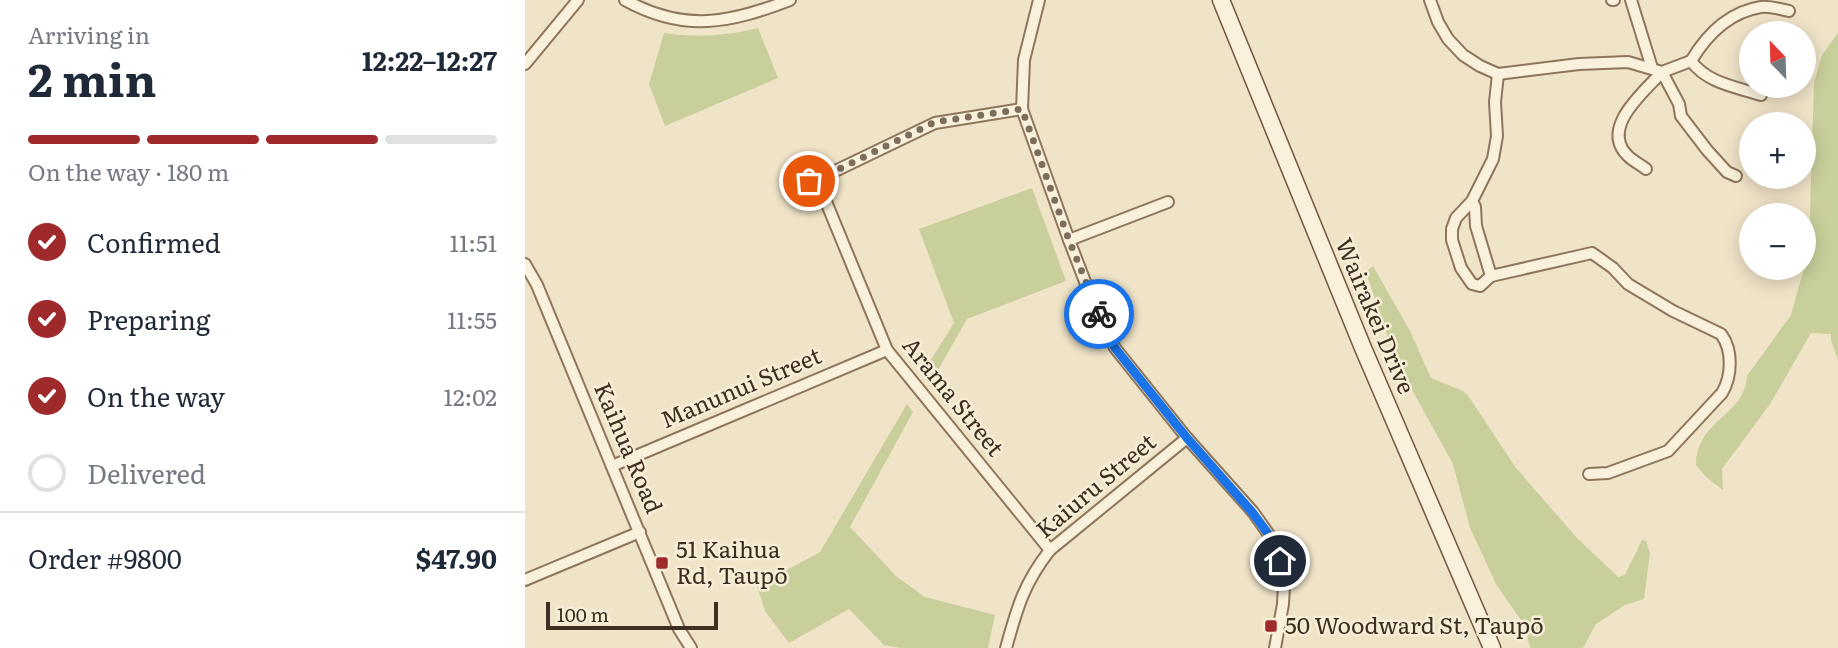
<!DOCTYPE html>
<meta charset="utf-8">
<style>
body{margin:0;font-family:Literata,serif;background:#f2f2f3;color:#1f2937;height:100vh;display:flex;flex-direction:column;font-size:26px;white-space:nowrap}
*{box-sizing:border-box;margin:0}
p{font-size:23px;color:#747a83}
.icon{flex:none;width:38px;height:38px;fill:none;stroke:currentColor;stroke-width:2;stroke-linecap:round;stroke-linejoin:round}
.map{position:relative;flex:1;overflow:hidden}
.drawer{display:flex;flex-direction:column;background:#fff;width:525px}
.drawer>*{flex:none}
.needle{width:46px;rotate:337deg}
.buttons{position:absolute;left:1214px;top:21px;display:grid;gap:14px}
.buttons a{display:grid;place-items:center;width:77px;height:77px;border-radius:50%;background:#fff;box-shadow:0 4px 18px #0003;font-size:35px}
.scale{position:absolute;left:21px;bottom:18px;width:172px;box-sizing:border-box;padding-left:7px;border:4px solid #3d2e20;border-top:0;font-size:19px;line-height:24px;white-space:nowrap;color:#3d2e20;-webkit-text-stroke:5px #f7eed8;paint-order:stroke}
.pin{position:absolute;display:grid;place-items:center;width:60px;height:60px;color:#fff;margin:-30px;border:4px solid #fff;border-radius:50%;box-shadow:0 2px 7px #0007}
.courier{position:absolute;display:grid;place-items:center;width:70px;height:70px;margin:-35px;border:5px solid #1a73e8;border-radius:50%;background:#fff;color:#222;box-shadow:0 2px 9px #0007}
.overview em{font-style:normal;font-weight:700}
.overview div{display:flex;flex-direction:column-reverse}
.overview{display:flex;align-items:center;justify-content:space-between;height:119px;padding:0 28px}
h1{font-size:46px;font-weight:700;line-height:52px}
.bar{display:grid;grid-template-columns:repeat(4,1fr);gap:10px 7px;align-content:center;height:84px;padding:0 28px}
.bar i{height:9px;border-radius:5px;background:#e0e1e3}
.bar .current{background:#9e2a2b}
.bar p{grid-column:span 4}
.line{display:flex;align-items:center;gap:18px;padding:0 28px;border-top:2px solid #e0e1e3}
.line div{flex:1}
ol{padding:0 28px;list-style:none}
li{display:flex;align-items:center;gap:21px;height:77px}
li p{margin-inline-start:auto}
li .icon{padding:7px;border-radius:50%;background:#9e2a2b;color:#fff;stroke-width:4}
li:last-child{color:#747a83}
li i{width:38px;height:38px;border:4px solid #e0e1e3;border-radius:50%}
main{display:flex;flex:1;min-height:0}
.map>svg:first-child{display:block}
.green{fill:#c9cf9b}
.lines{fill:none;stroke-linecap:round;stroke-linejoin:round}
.minor-casing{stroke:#8d765c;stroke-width:14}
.secondary-casing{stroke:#6f573f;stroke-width:19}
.minor{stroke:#faf1dc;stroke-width:10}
.secondary{stroke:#faf1dc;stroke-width:16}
.done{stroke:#7c6e5b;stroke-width:7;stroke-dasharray:0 12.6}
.route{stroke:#1a73e8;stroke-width:9}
.poi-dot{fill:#9e2a2b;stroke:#f7eed8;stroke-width:2.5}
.labels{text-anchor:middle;stroke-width:5;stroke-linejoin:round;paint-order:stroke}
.street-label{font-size:23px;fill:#3d2e20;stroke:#f7eed8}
.poi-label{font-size:23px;fill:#3d2e20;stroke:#f7eed8;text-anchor:start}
</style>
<main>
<section class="drawer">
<div class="overview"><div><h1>2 min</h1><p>Arriving in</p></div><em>12:22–12:27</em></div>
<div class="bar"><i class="current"></i><i class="current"></i><i class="current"></i><i></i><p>On the way · 180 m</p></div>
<ol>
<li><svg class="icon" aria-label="check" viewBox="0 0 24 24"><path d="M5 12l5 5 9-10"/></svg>Confirmed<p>11:51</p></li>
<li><svg class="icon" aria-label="check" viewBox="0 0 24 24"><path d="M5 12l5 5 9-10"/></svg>Preparing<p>11:55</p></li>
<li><svg class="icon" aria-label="check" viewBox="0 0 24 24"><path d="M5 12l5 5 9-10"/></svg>On the way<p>12:02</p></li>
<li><i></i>Delivered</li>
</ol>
<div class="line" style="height:91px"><div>Order #9800</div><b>$47.90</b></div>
</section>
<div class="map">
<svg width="1313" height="648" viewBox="0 0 1313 648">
<rect width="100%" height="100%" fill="#f0e4c8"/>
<g class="green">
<path d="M 233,28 L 253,78 L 140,126 L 124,84 L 139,33 C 172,38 201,36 233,28 Z"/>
<path d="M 1313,33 L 1313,360 L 1306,341 L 1306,334 L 1286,333 L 1245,404 L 1197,469 L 1198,490 L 1181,477 L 1171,465 C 1172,419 1220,416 1222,376 L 1266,315 L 1279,268 L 1284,244 L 1289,83 L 1297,55 Z"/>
<path d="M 507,188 L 541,281 L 442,319 L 408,379 L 400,369 L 429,323 L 394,229 Z"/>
<path d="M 848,266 L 885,331 L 906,378 L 938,391 L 944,397 L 991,468 L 1052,538 L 1093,577 L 1100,575 L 1117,540 L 1121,541 L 1125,553 L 1119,599 L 1100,605 L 1071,624 L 1058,648 L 1005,648 L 1000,626 L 971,584 L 945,528 L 928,464 L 886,388 L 865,343 L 841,272 Z"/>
<path d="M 382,404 L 388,412 L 325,527 L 372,577 L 400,597 L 470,615 L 463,648 L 375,648 L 359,645 L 324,609 L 264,643 L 240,611 L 232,586 L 295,552 Z"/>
</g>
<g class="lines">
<g class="minor-casing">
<g id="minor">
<path d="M 100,0 C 160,33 205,23 265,0"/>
<path d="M 514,0 L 499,60 L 497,109 L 544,240 L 569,305 L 590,348 L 662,438 L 728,512 L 747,539 L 755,561 L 759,585 L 758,604 L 750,648"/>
<path d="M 905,0 L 913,22 L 923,39 L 938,55 L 955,66 L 973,74 L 1054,64 L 1103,62 L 1137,72 L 1166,61"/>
<path d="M 1087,0 L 1089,0"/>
<path d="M 1106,0 L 1127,68"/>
<path d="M 1166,61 C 1181,36 1204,12 1236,7 C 1244,6 1255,9 1264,11"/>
<path d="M 1166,61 C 1182,83 1211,87 1236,95"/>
<path d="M 0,64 L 53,0"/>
<path d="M 1137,72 L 1154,104 L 1156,116 L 1182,150 L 1202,172 L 1211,176"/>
<path d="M 497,109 L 410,123 L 306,173 L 298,183 L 297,192 L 362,350 L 525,550"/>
<path d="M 1121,169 C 1116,165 1108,161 1103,156 C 1074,128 1119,92 1137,72"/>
<path d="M 266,186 L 283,181 L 298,183"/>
<path d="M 947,201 L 950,207 L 951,226 L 966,276 L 955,286 L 947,284 L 936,268 L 927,240 L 927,229 L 931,218 L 947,201 L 968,159 L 972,136 L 970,102 L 973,74"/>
<path d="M 544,240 L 643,202"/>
<path d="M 0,264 L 12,285 L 154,629 L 166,648"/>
<path d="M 966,276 L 1067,253 L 1088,268 L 1103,284 L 1148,311 L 1196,334 C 1208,350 1207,376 1197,393 L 1143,451 L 1083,473 L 1064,474"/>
<path d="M 87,466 L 362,350"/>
<path d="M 0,580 L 115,532"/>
<path d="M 481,648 C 492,608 499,583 525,550 L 662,438"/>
</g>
</g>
<g class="secondary-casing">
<path id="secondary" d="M 696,0 L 838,348 L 967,648"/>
</g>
<use href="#minor" class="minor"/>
<use href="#secondary" class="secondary"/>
</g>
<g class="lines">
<path class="done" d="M 284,181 L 298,183 L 306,173 L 410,122 L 497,109 L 544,240 L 574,314"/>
<path class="route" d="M 574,314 L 590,348 L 662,438 L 727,512 L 747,539 L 755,561"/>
</g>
<g class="poi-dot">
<rect x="130" y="556" width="14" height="14" rx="3.5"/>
<rect x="739" y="619" width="14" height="14" rx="3.5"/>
</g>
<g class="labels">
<g class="street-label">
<text transform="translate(850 316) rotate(67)" y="8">Wairakei Drive</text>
<text transform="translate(216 388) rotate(-23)" y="8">Manunui Street</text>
<text transform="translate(428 397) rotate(51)" y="8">Arama Street</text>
<text transform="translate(103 448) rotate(67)" y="8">Kaihua Road</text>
<text transform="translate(571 486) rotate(-40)" y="8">Kaiuru Street</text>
</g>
<g class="poi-label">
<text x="151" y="558">51 Kaihua<tspan x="151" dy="26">Rd, Taupō</tspan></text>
<text x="760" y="634">50 Woodward St, Taupō</text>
</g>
</g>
</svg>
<div class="buttons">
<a><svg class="needle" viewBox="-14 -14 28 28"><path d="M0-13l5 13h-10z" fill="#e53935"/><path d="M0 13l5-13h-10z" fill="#747a83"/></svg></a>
<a>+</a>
<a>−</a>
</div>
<div class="scale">100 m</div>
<div class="pin" style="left:284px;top:181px;background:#ea580c"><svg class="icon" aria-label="bag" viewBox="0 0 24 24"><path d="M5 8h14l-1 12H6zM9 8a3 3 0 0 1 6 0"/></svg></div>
<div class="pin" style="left:755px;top:561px;background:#1f2937"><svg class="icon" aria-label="home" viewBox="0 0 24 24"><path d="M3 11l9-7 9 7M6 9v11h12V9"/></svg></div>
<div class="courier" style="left:574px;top:314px"><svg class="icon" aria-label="bike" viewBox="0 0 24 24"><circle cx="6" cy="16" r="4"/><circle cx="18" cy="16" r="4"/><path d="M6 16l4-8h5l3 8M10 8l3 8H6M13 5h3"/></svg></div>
</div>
</main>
